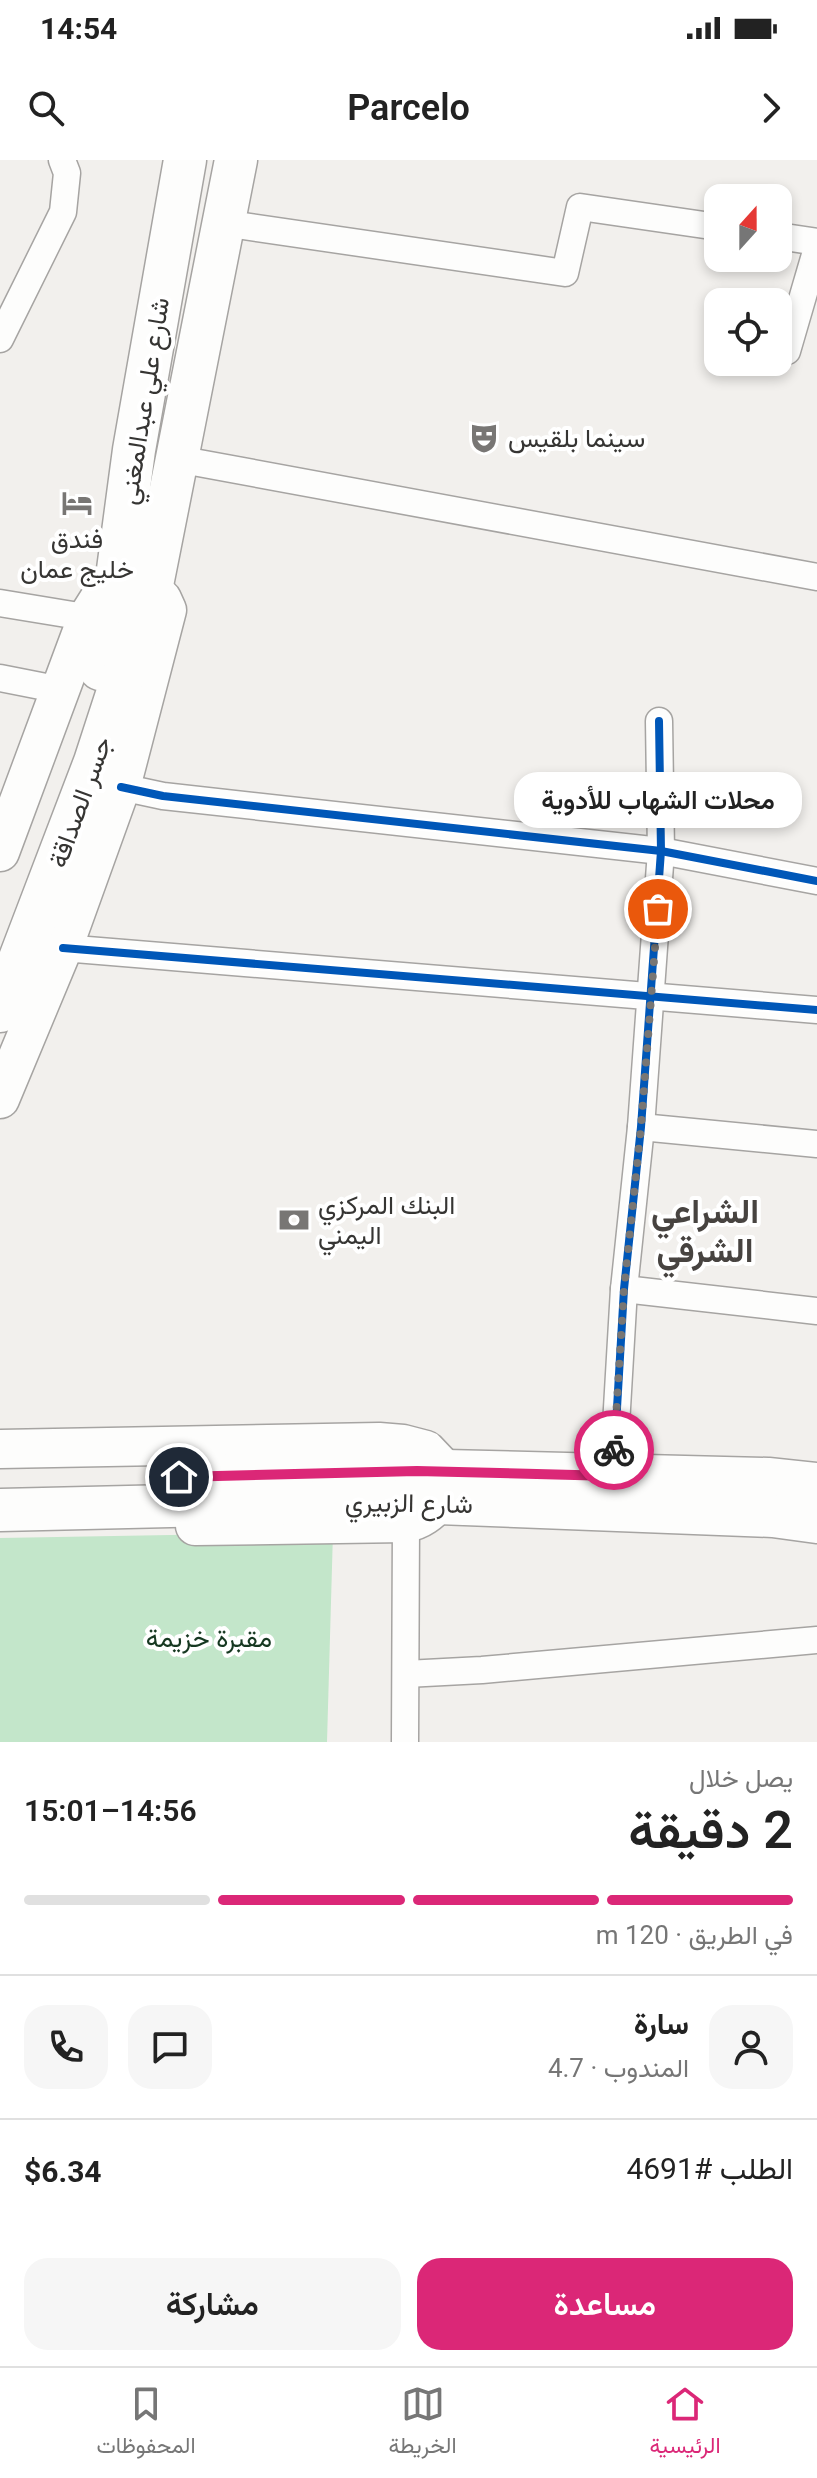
<!DOCTYPE html>
<html lang="ar">
<meta charset="utf-8">
<style>
body{margin:0;font-family:Roboto,Vazirmatn,sans-serif;background:#f6f6f6;color:#222;direction:rtl;height:100vh;display:flex;flex-direction:column;font-size:30px;white-space:nowrap}
*{box-sizing:border-box;margin:0}
p{font-size:26px;color:#767676}
.icon{flex:none;width:44px;height:44px;fill:none;stroke:currentColor;stroke-width:2;stroke-linecap:round;stroke-linejoin:round}
.map{position:relative;height:1582px;overflow:hidden;direction:ltr}
.details{display:flex;flex-direction:column;background:#fff;flex:1}
.details>*{flex:none}
.needle{width:52px;rotate:21deg}
.controls{position:absolute;left:704px;top:24px;display:grid;gap:16px}
.controls a{display:grid;place-items:center;width:88px;height:88px;border-radius:16px;background:#fff;box-shadow:0 4px 12px #0003;font-size:40px}
.pin{position:absolute;display:grid;place-items:center;width:68px;height:68px;color:#fff;margin:-34px;border:4px solid #fff;border-radius:50%;box-shadow:0 2px 8px #0007}
.courier{position:absolute;display:grid;place-items:center;width:80px;height:80px;margin:-40px;border:6px solid #db2777;border-radius:50%;background:#fff;color:#222;box-shadow:0 2px 10px #0007}
.bubble{position:absolute;height:56px;border-radius:24px;background:#fff;box-shadow:0 4px 12px #0003;font-size:26px;font-weight:600;line-height:56px;text-align:center;direction:rtl}
.headline em{font-style:normal;font-weight:600}
.headline div{display:flex;flex-direction:column-reverse}
.headline{display:flex;align-items:center;justify-content:space-between;height:136px;padding:0 24px}
h1{font-size:52px;font-weight:600;line-height:60px}
.bar{display:grid;grid-template-columns:repeat(4,1fr);gap:12px 8px;align-content:center;height:96px;padding:0 24px}
.bar i{height:10px;border-radius:6px;background:#e0e0e0}
.bar .active{background:#db2777}
.bar p{grid-column:span 4}
.line{display:flex;align-items:center;gap:20px;padding:0 24px;border-top:2px solid #e0e0e0}
.line div{flex:1}
.round{display:grid;place-items:center;flex:none;width:84px;height:84px;border-radius:24px;background:#f6f6f6}
.primary-button{display:flex;gap:16px;margin-top:auto;padding:16px 24px}
.primary-button a{flex:1;height:92px;border-radius:24px;background:#db2777;color:#fff;font-size:32px;font-weight:600;line-height:92px;text-align:center}
.primary-button a+a{background:#f6f6f6;color:#222}
.status{display:flex;justify-content:space-between;align-items:center;height:56px;padding:0 40px;background:#fff;direction:ltr}
.status svg{height:22px;fill:currentColor}
header{display:flex;justify-content:space-between;align-items:center;height:104px;padding:0 24px;background:#fff;font-size:36px;font-weight:600}
.tab-bar{display:flex;justify-content:space-around;align-items:center;height:112px;border-top:2px solid #e0e0e0;background:#fff;font-size:22px;color:#767676}
.tab-bar a{display:grid;justify-items:center;gap:4px}
.tab-bar .active{color:#db2777}
.map>svg:first-child{display:block}
.green{fill:#c3e6ca}
.lines{fill:none;stroke-linecap:round;stroke-linejoin:round}
.street-casing{stroke:#a6a4a2;stroke-width:29}
.secondary-casing{stroke:#a6a4a2;stroke-width:41}
.primary-casing{stroke:#a6a4a2;stroke-width:45}
.street{stroke:#fdfdfc;stroke-width:26}
.secondary{stroke:#fdfdfc;stroke-width:38}
.primary{stroke:#fdfdfc;stroke-width:42}
.cycleway-casing{stroke:#fff;stroke-width:13}
.cycleway{stroke:#0057b8;stroke-width:8}
.done{stroke:#787674;stroke-width:8;stroke-dasharray:0 14.4}
.route{stroke:#db2777;stroke-width:10}
.labels{text-anchor:middle;stroke-width:8;stroke-linejoin:round;paint-order:stroke}
.street-label{font-size:26px;fill:#363533;stroke:#fff}
.poi-label{font-size:26px;fill:#363533;stroke:#fff;text-anchor:start}
.park-label{font-size:26px;fill:#163821;stroke:#fff}
.district-label{font-size:34px;font-weight:bold;fill:#474340;stroke:#fff}
</style>
<div class="status"><b>14:54</b><svg viewBox="0 0 49 12"><path d="M0 12V9h3v3zM5 12V6h3v6zM10 12V3h3v9zM15 12V0h3v12zM26 1h20v11H26zM47 4h2v5h-2z"/></svg></div>
<header><svg class="icon" aria-label="forward" viewBox="0 0 24 24"><path d="M9 5l7 7-7 7"/></svg>Parcelo<svg class="icon" aria-label="search" viewBox="0 0 24 24"><circle cx="10" cy="10" r="6"/><path d="M15 15l6 6"/></svg></header>
<div class="map">
<svg width="817" height="1582" viewBox="0 0 817 1582">
<rect width="100%" height="100%" fill="#f2f0ed"/>
<path class="green" d="M 333,1372 L 327,1582 L 0,1582 L 0,1378 Z"/>
<g class="lines">
<g class="street-casing">
<g id="street">
<path d="M 223,63 L 565,113 L 580,47 L 718,67"/>
<path d="M 778,76 L 817,82"/>
<path d="M 0,179 L 63,52 L 67,13 L 62,0"/>
<path d="M 787,191 L 817,88"/>
<path d="M 177,299 L 817,417"/>
<path d="M 0,443 L 103,460"/>
<path d="M 0,518 L 61,530"/>
<path d="M 121,627 L 163,636 L 661,691 L 817,721"/>
<path d="M 63,788 L 817,850"/>
<path d="M 641,967 L 817,984"/>
<path d="M 624,1129 L 817,1151"/>
<path d="M 613,1316 L 624,1129 L 641,967 L 661,691 L 659,561"/>
<path d="M 406,1514 L 482,1510 L 817,1480"/>
<path d="M 405,1582 L 406,1363"/>
</g>
</g>
<g class="secondary-casing">
<g id="secondary">
<path d="M 0,692 L 87,458 L 104,431 L 117,421"/>
<path d="M 0,939 L 63,788 L 121,627 L 167,450 L 162,439 L 151,430"/>
<path d="M 0,1289 L 379,1282 L 403,1284 L 426,1290 L 446,1311"/>
<path d="M 195,1366 L 406,1363 C 421,1360 429,1353 440,1342"/>
</g>
</g>
<g class="primary-casing">
<g id="primary">
<path d="M 100,509 L 111,462 L 134,290 L 185,0"/>
<path d="M 0,851 L 95,602 L 151,430 L 236,0"/>
<path d="M 191,1316 L 446,1311 L 768,1319 L 817,1324"/>
<path d="M 0,1350 L 386,1341 L 773,1356 L 817,1362"/>
</g>
</g>
<use href="#street" class="street"/>
<use href="#secondary" class="secondary"/>
<use href="#primary" class="primary"/>
<g class="cycleway-casing">
<g id="cycleway">
<path d="M 121,627 L 163,636 L 661,691 L 817,721"/>
<path d="M 63,788 L 817,850"/>
<path d="M 613,1316 L 624,1129 L 641,967 L 661,691 L 659,561"/>
</g>
</g>
<use href="#cycleway" class="cycleway"/>
</g>
<g class="lines">
<path class="done" d="M 614,1290 L 624,1129 L 641,967 L 658,749"/>
<path class="route" d="M 179,1317 L 417,1311 L 613,1316 L 614,1290"/>
</g>
<defs>
<g id="theatre-bare" transform="scale(2.4)"><path d="M-5-5.5Q0-4 5-5.5V0Q5 5 0 6Q-5 5-5 0ZM-3.3-2.5H-1v1.5H-3.3ZM1-2.5H3.3v1.5H1ZM-2.8 1Q0 5.5 2.8 1Z" fill="#787674" stroke="#fff" stroke-width="2.5" paint-order="stroke"/></g>
<g id="hotel-bare" transform="scale(2.4)"><path d="M-6-4.5h1.5V1H6V5H4.5V3h-9V5H-6ZM-4 0a1.8 1.8 0 1 1 3.6 0ZM.5 0V-2.5h3Q6-2.5 6 0Z" fill="#787674" stroke="#fff" stroke-width="2.5" paint-order="stroke"/></g>
<g id="bank-bare" transform="scale(2.4)"><path d="M-6-4H6V4H-6ZM0-2.3a2.3 2.3 0 1 0 0 4.6a2.3 2.3 0 1 0 0-4.6Z" fill="#787674" stroke="#fff" stroke-width="2.5" paint-order="stroke"/></g>
</defs>
<g fill-rule="evenodd">
<use href="#theatre-bare" x="484" y="278"/>
<use href="#hotel-bare" x="77" y="343"/>
<use href="#bank-bare" x="294" y="1060"/>
</g>
<g class="labels">
<g class="street-label">
<text transform="translate(144 241) rotate(-81)" y="9">شارع علي عبدالمغني</text>
<text transform="translate(80 642) rotate(-70)" y="9">جسر الصداقة</text>
<text transform="translate(409 1343) rotate(1)" y="9">شارع الزبيري</text>
</g>
<g class="poi-label">
<text x="508" y="287">سينما بلقيس</text>
<text x="77" y="388" text-anchor="middle">فندق<tspan x="77" dy="30">خليج عمان</tspan></text>
<text x="318" y="1054">البنك المركزي<tspan x="318" dy="30">اليمني</tspan></text>
</g>
<g class="park-label">
<text x="209" y="1487">مقبرة خزيمة</text>
</g>
<g class="district-label">
<text x="705" y="1063">الشراعي<tspan x="705" dy="39">الشرقي</tspan></text>
</g>
</g>
</svg>
<div class="controls">
<a><svg class="needle" viewBox="-14 -14 28 28"><path d="M0-13l5 13h-10z" fill="#e53935"/><path d="M0 13l5-13h-10z" fill="#767676"/></svg></a>
<a><svg class="icon" aria-label="locate" viewBox="0 0 24 24"><circle cx="12" cy="12" r="6"/><path d="M12 2v4M12 18v4M2 12h4M18 12h4"/></svg></a>
</div>
<div class="pin" style="left:658px;top:749px;background:#ea580c"><svg class="icon" aria-label="bag" viewBox="0 0 24 24"><path d="M5 8h14l-1 12H6zM9 8a3 3 0 0 1 6 0"/></svg></div>
<div class="pin" style="left:179px;top:1317px;background:#1f2937"><svg class="icon" aria-label="home" viewBox="0 0 24 24"><path d="M3 11l9-7 9 7M6 9v11h12V9"/></svg></div>
<div class="courier" style="left:614px;top:1290px"><svg class="icon" aria-label="bike" viewBox="0 0 24 24"><circle cx="6" cy="16" r="4"/><circle cx="18" cy="16" r="4"/><path d="M6 16l4-8h5l3 8M10 8l3 8H6M13 5h3"/></svg></div>
<div class="bubble" style="left:514px;top:612px;width:288px">محلات الشهاب للأدوية</div>
</div>
<section class="details">
<div class="headline"><div><h1>2 دقيقة</h1><p>يصل خلال</p></div><em>14:56–15:01</em></div>
<div class="bar"><i class="active"></i><i class="active"></i><i class="active"></i><i></i><p>في الطريق · 120 m</p></div>
<div class="line" style="height:144px"><a class="round"><svg class="icon" aria-label="person" viewBox="0 0 24 24"><circle cx="12" cy="8" r="4"/><path d="M4 21q1-7 8-7t8 7"/></svg></a><div><b>سارة</b><p>المندوب · 4.7</p></div><a class="round"><svg class="icon" aria-label="chat" viewBox="0 0 24 24"><path d="M4 5h16v11H9l-5 4z"/></svg></a><a class="round"><svg class="icon" aria-label="phone" viewBox="0 0 24 24"><path d="M5 4h4l2 5-3 2q2 4 5 5l2-3 5 2v4C11 20 4 13 5 4z"/></svg></a></div>
<div class="line" style="height:104px"><div>الطلب #4691</div><b>$6.34</b></div>
<div class="primary-button"><a>مساعدة</a><a>مشاركة</a></div>
</section>
<nav class="tab-bar">
<a class="active"><svg class="icon" aria-label="home" viewBox="0 0 24 24"><path d="M3 11l9-7 9 7M6 9v11h12V9"/></svg>الرئيسية</a>
<a><svg class="icon" aria-label="map" viewBox="0 0 24 24"><path d="M3 6l6-2 6 2 6-2v14l-6 2-6-2-6 2zM9 4v14M15 6v14"/></svg>الخريطة</a>
<a><svg class="icon" aria-label="saved" viewBox="0 0 24 24"><path d="M7 4h10v16l-5-4-5 4z"/></svg>المحفوظات</a>
</nav>
